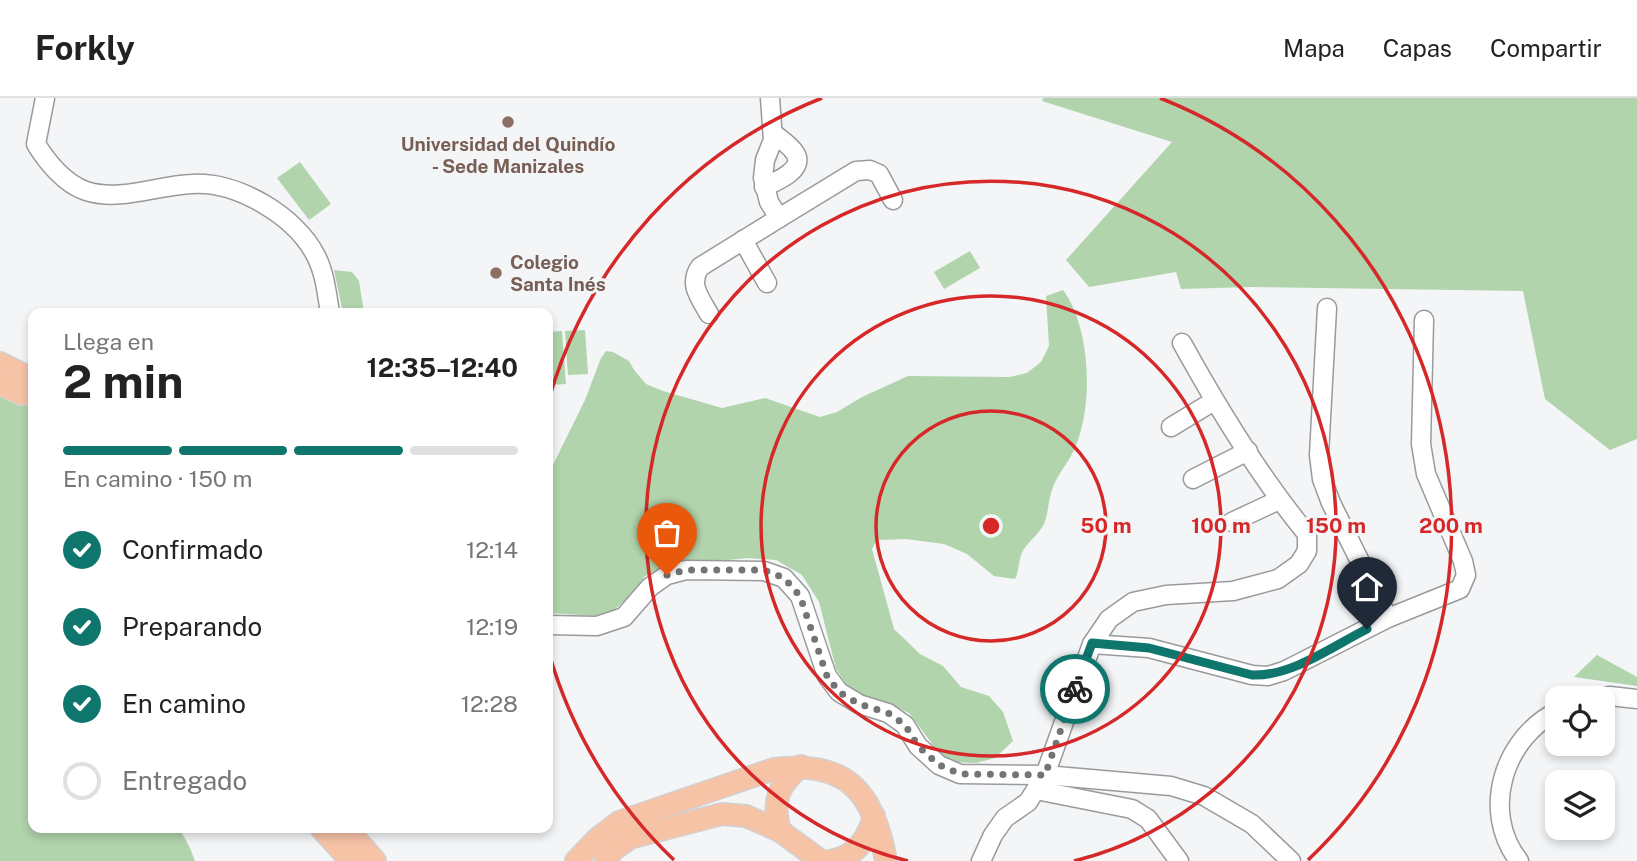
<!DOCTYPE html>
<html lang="es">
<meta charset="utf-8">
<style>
body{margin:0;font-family:"Public Sans",sans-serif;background:#f6f6f6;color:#222;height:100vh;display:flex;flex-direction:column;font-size:26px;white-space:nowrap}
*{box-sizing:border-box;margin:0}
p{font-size:23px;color:#767676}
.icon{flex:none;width:38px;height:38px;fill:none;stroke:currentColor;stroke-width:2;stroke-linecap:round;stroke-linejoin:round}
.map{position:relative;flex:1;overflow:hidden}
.side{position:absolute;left:28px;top:210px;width:525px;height:525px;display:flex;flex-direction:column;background:#fff;border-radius:14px;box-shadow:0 4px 10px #0003}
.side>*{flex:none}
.tools{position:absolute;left:1545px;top:588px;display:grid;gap:14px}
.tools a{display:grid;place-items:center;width:70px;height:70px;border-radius:14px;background:#fff;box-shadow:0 4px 10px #0003;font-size:35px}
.pin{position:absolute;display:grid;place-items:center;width:60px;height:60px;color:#fff;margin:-72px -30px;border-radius:50% 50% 50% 0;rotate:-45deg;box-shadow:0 0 7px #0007}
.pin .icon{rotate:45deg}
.courier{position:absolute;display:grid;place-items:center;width:70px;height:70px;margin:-35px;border:5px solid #0f766e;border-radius:50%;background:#fff;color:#222;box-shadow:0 2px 9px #0007}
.summary em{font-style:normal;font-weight:700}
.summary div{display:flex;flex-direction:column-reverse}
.summary{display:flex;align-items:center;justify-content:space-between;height:119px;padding:0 35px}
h1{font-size:46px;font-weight:700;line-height:52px}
.bar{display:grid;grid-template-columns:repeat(4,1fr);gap:10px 7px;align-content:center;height:84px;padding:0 35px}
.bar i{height:9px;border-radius:5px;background:#e0e0e0}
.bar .on{background:#0f766e}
.bar p{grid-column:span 4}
ol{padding:0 35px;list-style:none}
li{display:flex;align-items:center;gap:21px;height:77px}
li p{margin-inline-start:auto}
li .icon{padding:7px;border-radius:50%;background:#0f766e;color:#fff;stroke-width:4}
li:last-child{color:#767676}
li i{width:38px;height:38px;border:4px solid #e0e0e0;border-radius:50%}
header{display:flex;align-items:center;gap:42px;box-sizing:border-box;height:98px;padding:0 35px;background:#fff;border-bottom:2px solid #e0e0e0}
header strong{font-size:33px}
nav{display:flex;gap:38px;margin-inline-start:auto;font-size:24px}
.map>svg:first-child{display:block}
.green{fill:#b1d4ac}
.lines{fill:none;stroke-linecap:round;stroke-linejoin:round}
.minor-casing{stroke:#999a9c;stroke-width:21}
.major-casing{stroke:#d1d1d1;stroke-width:24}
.minor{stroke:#fff;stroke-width:18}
.major{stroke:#f7c3a7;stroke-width:21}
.done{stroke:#737476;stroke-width:7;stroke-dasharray:0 12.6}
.route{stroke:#0f766e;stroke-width:9}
.ring{fill:none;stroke:#d62828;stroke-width:3.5}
.education-dot{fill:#8d6e63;stroke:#f3f5f7;stroke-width:2.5}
.labels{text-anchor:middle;stroke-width:6;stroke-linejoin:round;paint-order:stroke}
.education-label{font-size:19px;font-weight:bold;fill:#785e54;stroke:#f3f5f7}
.centre{fill:#d62828;stroke:#f3f5f7;stroke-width:3.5}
.ring-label{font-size:21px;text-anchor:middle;font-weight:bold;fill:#d62828;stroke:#f3f5f7;stroke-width:6;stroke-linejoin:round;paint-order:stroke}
</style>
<header>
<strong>Forkly</strong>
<nav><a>Mapa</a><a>Capas</a><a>Compartir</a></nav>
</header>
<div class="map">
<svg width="1637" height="763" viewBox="0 0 1637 763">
<rect width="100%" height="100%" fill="#f3f5f7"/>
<g class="green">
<path d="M 1043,0 L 1637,0 L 1637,341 L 1610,352 L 1545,301 L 1523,193 L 1250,189 L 1181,191 L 1176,174 L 1089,189 L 1066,162 L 1172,44 L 1042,3 Z"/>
<path d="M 300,64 L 331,106 L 309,122 L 277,80 Z"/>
<path d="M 970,153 L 980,170 L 944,191 L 934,174 Z"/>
<path d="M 334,172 L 352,174 L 359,183 L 364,215 L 343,215 Z"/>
<path d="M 1063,192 C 1091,229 1094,310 1074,352 C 1068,365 1058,376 1053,389 C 1048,401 1049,414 1044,426 C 1039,436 1030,442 1024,451 C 1018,460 1020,471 1015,481 L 994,478 L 967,456 L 944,446 L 906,441 L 877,442 L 872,451 L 894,531 L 920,556 L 943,568 L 961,589 L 989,598 L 1003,614 L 1013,643 L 995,660 L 976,665 L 952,664 L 936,651 L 909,615 L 891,607 L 864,600 L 848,589 L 836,571 L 819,504 L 802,477 L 776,462 L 748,460 L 680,467 L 645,478 L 632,496 L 613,513 L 595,518 L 548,515 L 548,377 L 585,302 L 601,260 L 606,253 L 613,254 L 629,263 L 634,272 L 646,286 L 663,293 L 722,310 L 765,300 L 820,319 L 837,314 L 862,299 L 908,278 L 1010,279 L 1027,275 L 1041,264 L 1049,248 L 1046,198 Z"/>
<path d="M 585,232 L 588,276 L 568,277 L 565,233 Z"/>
<path d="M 562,233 L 566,286 L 548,287 L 548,234 Z"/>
<path d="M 0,286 L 33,296 L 33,730 L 179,730 L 190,750 L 195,763 L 0,763 Z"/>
<path d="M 1597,557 L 1637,579 L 1637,588 L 1574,579 Z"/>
</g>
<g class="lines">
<g class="minor-casing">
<g id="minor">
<path d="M 45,0 L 36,46 C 47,64 65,86 86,93 C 120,104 158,87 192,86 C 237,83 296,118 316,158 C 325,175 327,197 330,215"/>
<path d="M 764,89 C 775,84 806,72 795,55 C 790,47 780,41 773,35"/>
<path d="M 779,120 L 856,73 L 870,72 L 879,76 L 893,102"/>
<path d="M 743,142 L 767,185"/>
<path d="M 1327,210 L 1319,357 L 1322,381 L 1331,405 L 1388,520"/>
<path d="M 709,216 C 700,200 688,186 700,169 L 779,120 L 769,104 L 763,80 L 765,62 L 773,42 L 770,0"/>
<path d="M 1171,329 L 1214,303"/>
<path d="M 1193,381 L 1248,353"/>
<path d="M 1232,424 L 1279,402"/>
<path d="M 548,527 L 597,528 L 624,519 L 650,489 L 667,477 L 686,472 L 764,473 L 784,480 L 800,498 L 827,578 L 839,594 L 859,606 L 888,615 L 905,627 L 918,648 L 939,667 L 960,676 L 1045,677 L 1171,688 L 1204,698 L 1252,726 L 1291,763"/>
<path d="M 1092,546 L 1149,550 L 1252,577 L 1268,578 L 1284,573 L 1388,520 L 1460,491 L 1466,477 L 1463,463 L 1426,376 L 1421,346 L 1424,222"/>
<path d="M 1597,600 L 1610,598 L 1637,601"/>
<path d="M 1036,692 L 1132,711 L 1148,721 L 1179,763"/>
<path d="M 981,763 L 993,737 L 1005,720 L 1028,704 L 1045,677 L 1092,546 L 1109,521 L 1133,504 L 1166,497 L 1233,493 L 1278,481 L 1299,466 L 1307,453 L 1307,436 C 1259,378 1219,312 1182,245"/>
<path d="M 1519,763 C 1480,713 1504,639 1558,613"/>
</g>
</g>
<g class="major-casing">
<g id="major">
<path d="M 0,265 L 26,278 L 33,278"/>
<path d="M 0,286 L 21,296 L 33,296"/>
<path d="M 321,730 L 351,763"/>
<path d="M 346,730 L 375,763"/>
<path d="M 780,733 C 772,703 777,688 801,668"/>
<path d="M 576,763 L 597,741 L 619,724 L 774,671 C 847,662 874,694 886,763"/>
<path d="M 606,763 L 613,752 L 630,740 L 722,716 L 746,718 L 780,733 L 821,763"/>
<path d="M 829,763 C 855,759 867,743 874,718"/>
</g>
</g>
<use href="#minor" class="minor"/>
<use href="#major" class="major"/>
</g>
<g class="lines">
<path class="done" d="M 667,477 L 686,472 L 764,472 L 784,480 L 800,498 L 827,578 L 839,594 L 859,606 L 888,615 L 905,627 L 918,648 L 939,667 L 960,676 L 1045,677 L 1075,591"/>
<path class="route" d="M 1075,591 L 1092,545 L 1149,550 L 1252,577 C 1291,579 1333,548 1367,531"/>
</g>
<g class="ring">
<circle cx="991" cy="428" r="115"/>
<circle cx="991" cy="428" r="230"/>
<path d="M908 763A345 345 0 1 1 1074 763"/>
<path d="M674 762A460 460 0 0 1 549 555M549 301A460 460 0 0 1 822 0M1160 0A460 460 0 0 1 1308 762"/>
</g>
<g class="education-dot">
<circle cx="508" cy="24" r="7"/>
<circle cx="496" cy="175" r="7"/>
</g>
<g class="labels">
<g class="education-label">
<text x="508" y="53">Universidad del Quindío<tspan x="508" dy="22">- Sede Manizales</tspan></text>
<text x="510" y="171" text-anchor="start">Colegio<tspan x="510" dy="22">Santa Inés</tspan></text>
</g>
</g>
<circle cx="991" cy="428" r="10" class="centre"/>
<g class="ring-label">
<text x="1106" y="435">50 m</text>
<text x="1221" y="435">100 m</text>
<text x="1336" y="435">150 m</text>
<text x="1451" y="435">200 m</text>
</g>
</svg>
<div class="tools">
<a><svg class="icon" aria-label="locate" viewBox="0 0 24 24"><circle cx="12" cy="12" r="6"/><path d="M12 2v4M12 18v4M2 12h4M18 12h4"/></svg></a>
<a><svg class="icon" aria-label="layers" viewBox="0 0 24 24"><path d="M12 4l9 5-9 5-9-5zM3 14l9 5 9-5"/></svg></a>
</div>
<div class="pin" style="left:667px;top:477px;background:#ea580c"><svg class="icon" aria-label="bag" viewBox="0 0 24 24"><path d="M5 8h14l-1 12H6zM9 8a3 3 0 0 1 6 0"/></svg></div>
<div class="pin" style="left:1367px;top:531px;background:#1f2937"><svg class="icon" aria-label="home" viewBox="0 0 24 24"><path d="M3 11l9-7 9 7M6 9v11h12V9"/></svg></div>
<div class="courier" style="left:1075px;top:591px"><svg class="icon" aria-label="bike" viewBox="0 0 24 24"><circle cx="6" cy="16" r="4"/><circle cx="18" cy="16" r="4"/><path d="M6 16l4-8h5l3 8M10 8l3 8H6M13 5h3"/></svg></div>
<section class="side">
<div class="summary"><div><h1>2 min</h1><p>Llega en</p></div><em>12:35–12:40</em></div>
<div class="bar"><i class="on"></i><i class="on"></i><i class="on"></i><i></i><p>En camino · 150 m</p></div>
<ol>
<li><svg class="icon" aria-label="check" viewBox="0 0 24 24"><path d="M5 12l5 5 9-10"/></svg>Confirmado<p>12:14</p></li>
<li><svg class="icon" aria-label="check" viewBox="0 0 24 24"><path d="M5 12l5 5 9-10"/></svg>Preparando<p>12:19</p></li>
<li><svg class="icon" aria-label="check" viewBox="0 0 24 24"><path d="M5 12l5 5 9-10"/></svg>En camino<p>12:28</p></li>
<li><i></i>Entregado</li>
</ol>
</section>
</div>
